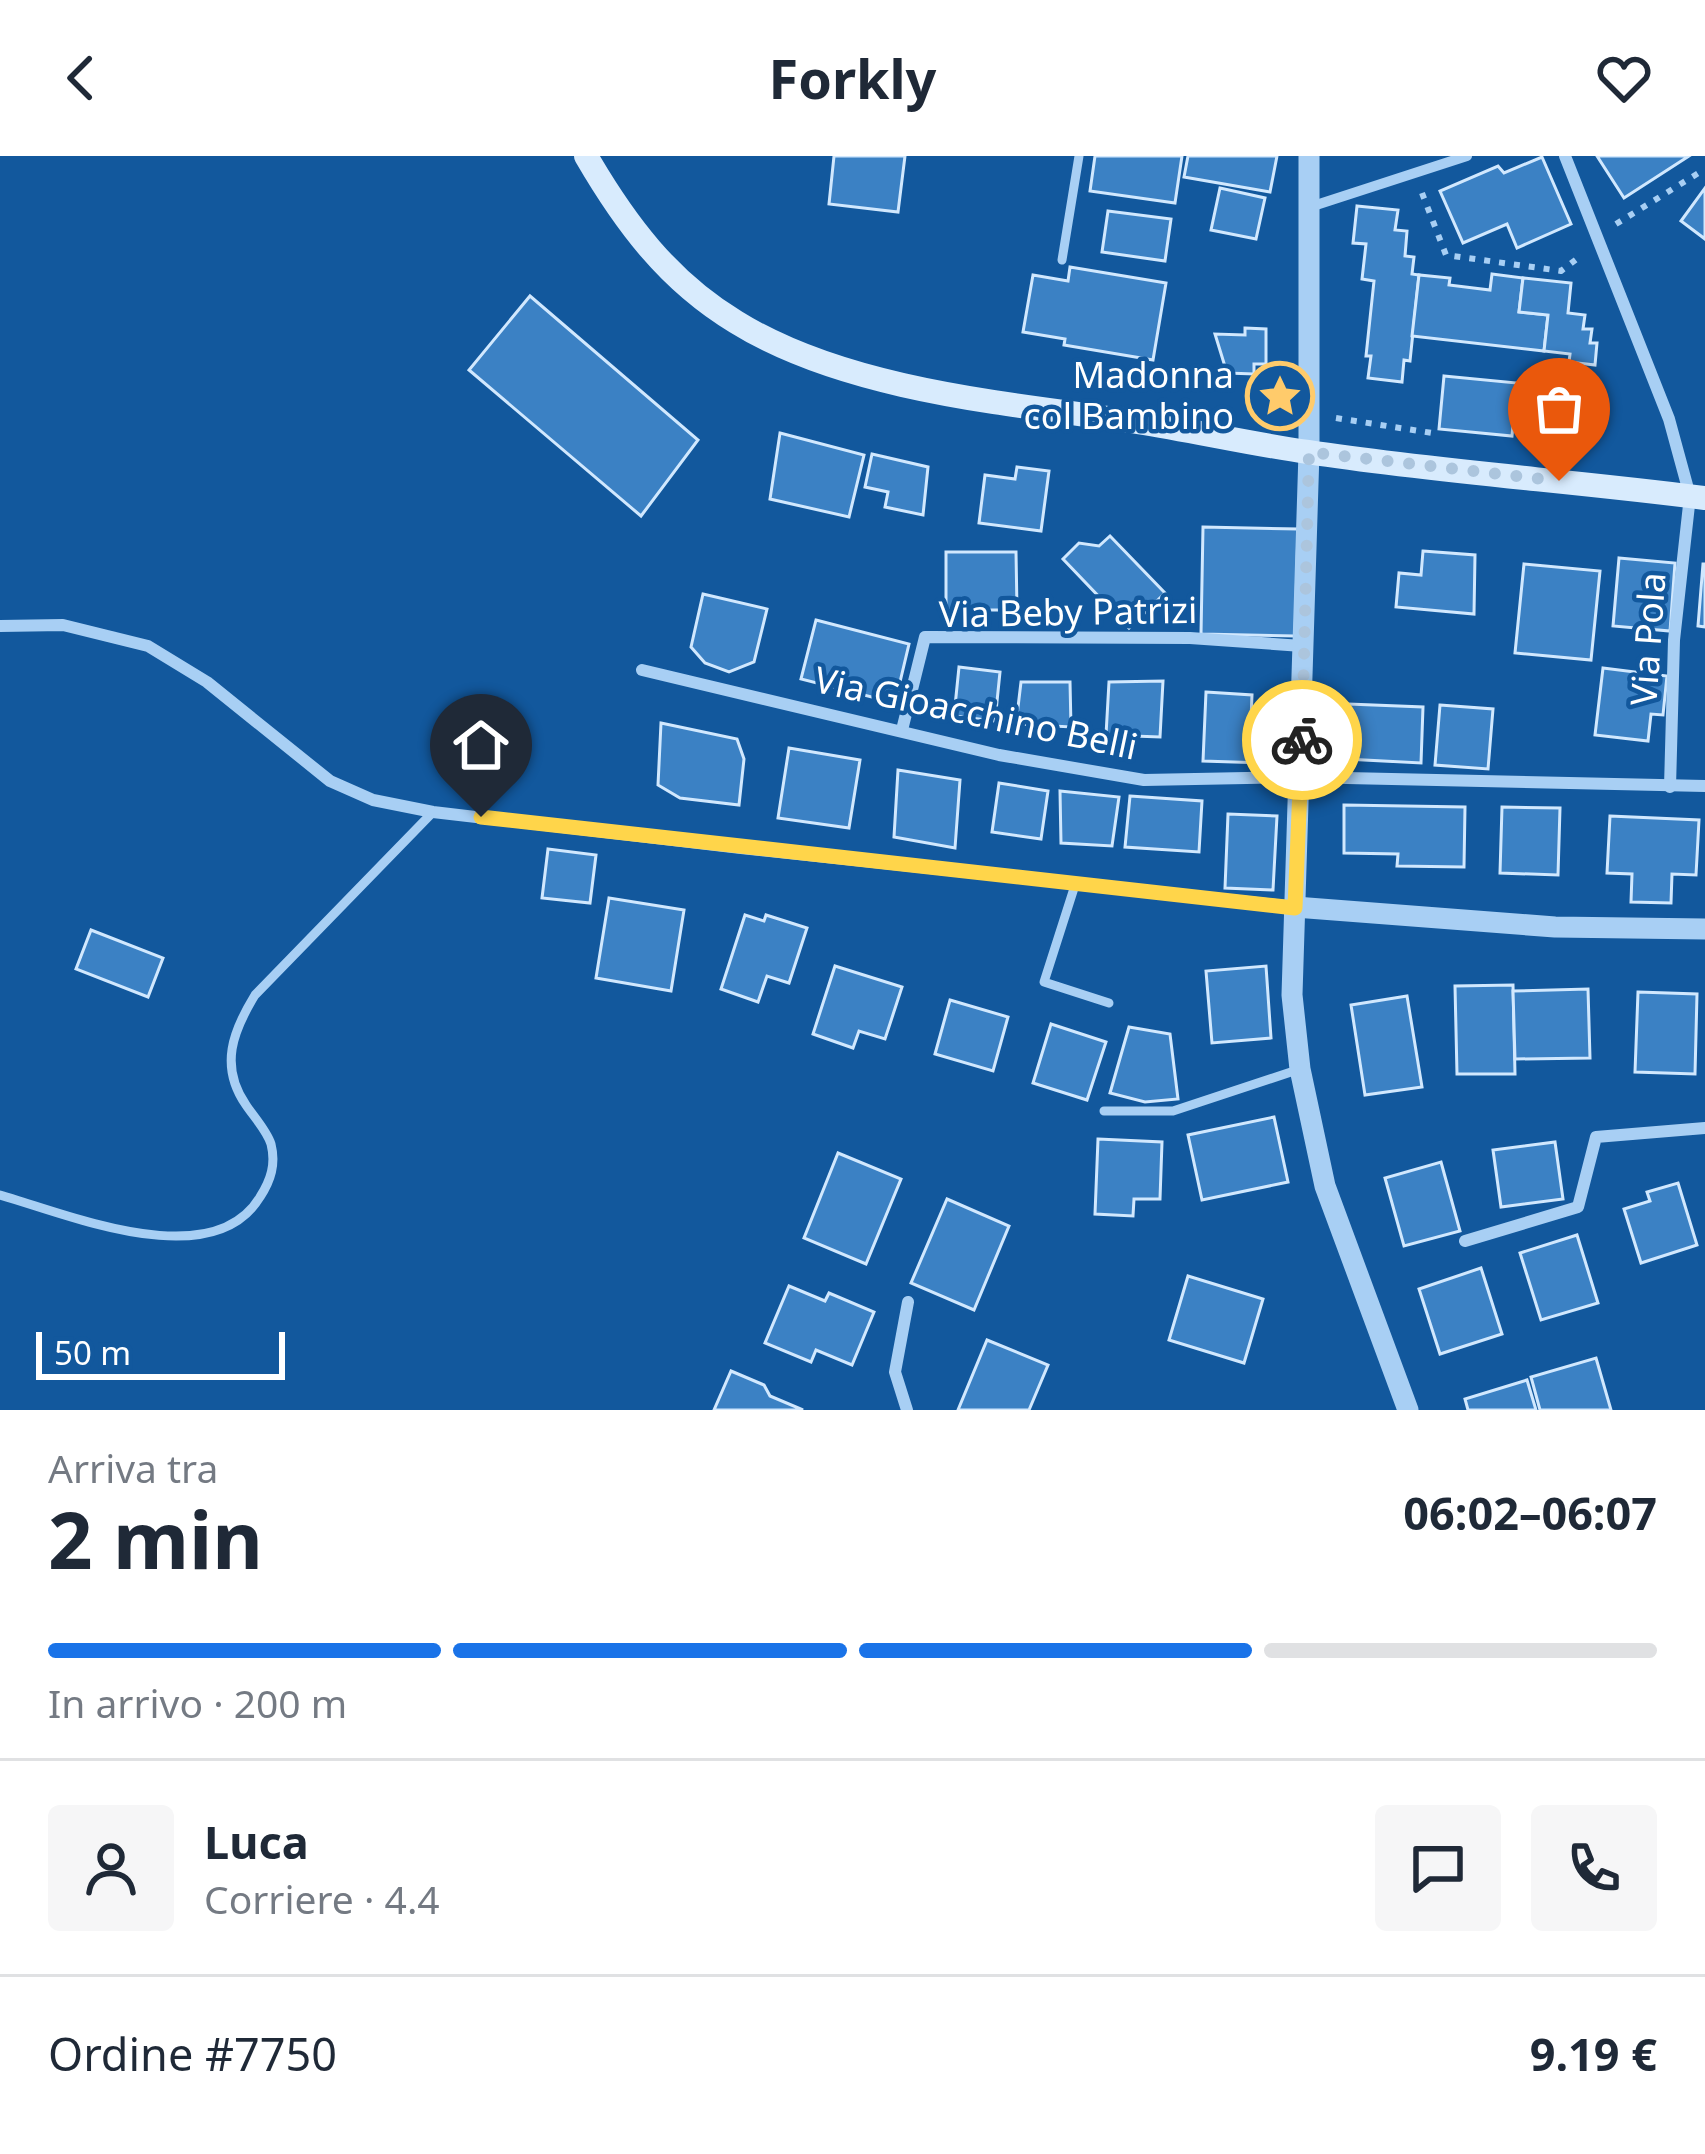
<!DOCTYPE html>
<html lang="it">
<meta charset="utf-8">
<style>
body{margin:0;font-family:"Noto Sans",sans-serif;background:#f6f6f7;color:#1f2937;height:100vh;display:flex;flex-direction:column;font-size:45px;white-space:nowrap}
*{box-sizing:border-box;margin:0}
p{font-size:39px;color:#747a83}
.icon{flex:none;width:66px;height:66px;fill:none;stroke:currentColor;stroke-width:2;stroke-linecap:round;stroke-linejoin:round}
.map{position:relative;height:1254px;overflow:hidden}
.details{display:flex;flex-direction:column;background:#fff;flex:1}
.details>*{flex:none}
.scale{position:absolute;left:36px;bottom:30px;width:249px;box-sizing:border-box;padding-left:12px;border:6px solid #fff;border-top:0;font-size:33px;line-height:42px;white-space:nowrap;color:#fff;-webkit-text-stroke:9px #12589d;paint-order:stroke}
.pin{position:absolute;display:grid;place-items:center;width:102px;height:102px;color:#fff;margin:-123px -51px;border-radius:50% 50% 50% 0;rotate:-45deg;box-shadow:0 0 12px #0007}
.pin .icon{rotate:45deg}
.courier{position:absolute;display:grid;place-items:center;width:120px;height:120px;margin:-60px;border:9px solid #ffd54a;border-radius:50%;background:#fff;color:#222;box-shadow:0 3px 15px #0007}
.summary em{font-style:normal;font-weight:700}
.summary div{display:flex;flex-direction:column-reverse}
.summary{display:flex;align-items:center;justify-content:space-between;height:204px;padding:0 48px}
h1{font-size:78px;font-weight:700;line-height:90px}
.bar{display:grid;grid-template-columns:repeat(4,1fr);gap:18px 12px;align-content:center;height:144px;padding:0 48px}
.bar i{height:15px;border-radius:9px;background:#e0e1e3}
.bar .on{background:#1a73e8}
.bar p{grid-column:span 4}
.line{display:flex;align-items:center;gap:30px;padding:0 48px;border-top:3px solid #e0e1e3}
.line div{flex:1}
.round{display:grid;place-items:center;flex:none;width:126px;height:126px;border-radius:12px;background:#f6f6f7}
header{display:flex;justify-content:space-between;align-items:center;height:156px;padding:0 48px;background:#fff;font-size:54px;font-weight:700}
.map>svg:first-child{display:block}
.building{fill:#3b81c4;stroke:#d1e8fe;stroke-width:3}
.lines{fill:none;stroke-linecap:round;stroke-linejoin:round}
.path{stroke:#a8cff4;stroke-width:6;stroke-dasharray:6 9;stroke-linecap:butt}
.service{stroke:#a8cff4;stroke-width:9}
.pedestrian{stroke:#a8cff4;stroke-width:10}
.minor{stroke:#a8cff4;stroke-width:12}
.tertiary{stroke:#a8cff4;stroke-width:21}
.secondary{stroke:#d8ebfd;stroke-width:24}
.done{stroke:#acc5dd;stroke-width:12;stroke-dasharray:0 21.6}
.route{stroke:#ffd54a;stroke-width:15}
.labels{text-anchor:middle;stroke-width:9;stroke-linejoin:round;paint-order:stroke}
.poi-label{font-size:36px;fill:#fff;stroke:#12589d;text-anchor:end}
.street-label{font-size:36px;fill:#fff;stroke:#12589d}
</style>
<header><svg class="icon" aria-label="back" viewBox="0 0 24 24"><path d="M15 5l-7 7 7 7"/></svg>Forkly<svg class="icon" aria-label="heart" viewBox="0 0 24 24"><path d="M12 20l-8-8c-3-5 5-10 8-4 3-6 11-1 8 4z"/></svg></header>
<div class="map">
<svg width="1705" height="1254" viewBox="0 0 1705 1254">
<rect width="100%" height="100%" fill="#12589d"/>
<g class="building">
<path d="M 834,0 L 905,0 L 898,56 L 829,48 Z"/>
<path d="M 1095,0 L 1182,0 L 1175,47 L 1090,35 Z"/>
<path d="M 1188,0 L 1277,0 L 1270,36 L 1184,21 Z"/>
<path d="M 1597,0 L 1689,0 L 1624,42 Z"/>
<path d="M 1542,1 L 1571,68 L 1517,92 L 1507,68 L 1463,87 L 1440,35 L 1498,10 L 1504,17 Z"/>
<path d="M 1220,32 L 1265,42 L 1256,83 L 1211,74 Z"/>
<path d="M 1705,32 L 1705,83 L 1681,65 Z"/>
<path d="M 1357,50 L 1398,54 L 1395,74 L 1407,75 L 1405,100 L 1414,101 L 1412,118 L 1419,119 L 1410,205 L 1404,204 L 1402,226 L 1368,222 L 1371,200 L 1366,200 L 1374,125 L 1362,123 L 1366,88 L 1353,87 Z"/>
<path d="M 1108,55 L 1171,63 L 1165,105 L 1102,96 Z"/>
<path d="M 1070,111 L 1166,127 L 1153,204 L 1064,189 L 1065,183 L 1023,176 L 1033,119 L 1068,125 Z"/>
<path d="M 1492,118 L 1523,122 L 1519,156 L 1548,159 L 1544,195 L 1412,180 L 1419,119 L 1450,122 L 1449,129 L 1490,134 Z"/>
<path d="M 1523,122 L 1571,127 L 1568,157 L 1585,159 L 1583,173 L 1592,173 L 1590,187 L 1597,187 L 1595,209 L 1569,206 L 1570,198 L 1544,195 L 1548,159 L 1519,156 Z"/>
<path d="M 530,140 L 698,284 L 641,360 L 469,214 Z"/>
<path d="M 1245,172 L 1266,173 L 1266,208 L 1254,208 L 1254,218 L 1227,217 L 1215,178 L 1245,179 Z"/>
<path d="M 1444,220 L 1517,227 L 1512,280 L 1439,273 Z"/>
<path d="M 780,277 L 864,299 L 849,361 L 770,343 Z"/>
<path d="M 872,298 L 928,311 L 923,359 L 885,351 L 888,336 L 865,331 Z"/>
<path d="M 1017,311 L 1049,315 L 1041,375 L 979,367 L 985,319 L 1015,323 Z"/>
<path d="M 1203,371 L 1298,373 L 1295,480 L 1201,478 Z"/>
<path d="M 1110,380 L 1165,437 L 1129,472 L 1063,403 L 1079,387 L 1099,390 Z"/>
<path d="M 1423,395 L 1475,399 L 1474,458 L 1396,451 L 1399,417 L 1421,419 Z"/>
<path d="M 946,396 L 1016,396 L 1017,454 L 946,454 Z"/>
<path d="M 1619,402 L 1675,407 L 1670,475 L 1613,470 Z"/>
<path d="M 1524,408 L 1600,415 L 1591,504 L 1515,497 Z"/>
<path d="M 1703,408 L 1705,408 L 1705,471 L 1698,470 Z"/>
<path d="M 703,438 L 767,453 L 754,506 L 729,516 L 705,507 L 691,491 Z"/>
<path d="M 816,464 L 909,488 L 895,547 L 801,523 Z"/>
<path d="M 959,511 L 1000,516 L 995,565 L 954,560 Z"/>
<path d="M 1603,512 L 1667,520 L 1663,559 L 1651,558 L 1648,585 L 1595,579 Z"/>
<path d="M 1163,525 L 1160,581 L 1106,579 L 1109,526 Z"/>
<path d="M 1021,526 L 1070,526 L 1071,571 L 1016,568 Z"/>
<path d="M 1206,536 L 1252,539 L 1251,563 L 1265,564 L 1264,607 L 1203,605 Z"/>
<path d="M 1348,548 L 1423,551 L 1421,607 L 1346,603 Z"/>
<path d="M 1440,549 L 1493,553 L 1488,613 L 1435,609 Z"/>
<path d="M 661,567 L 737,583 L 744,603 L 739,649 L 680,642 L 658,629 Z"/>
<path d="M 789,592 L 860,604 L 849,672 L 778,662 Z"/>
<path d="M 898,614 L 960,624 L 955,692 L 894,681 Z"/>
<path d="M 999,627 L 1048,635 L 1041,683 L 992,676 Z"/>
<path d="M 1060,635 L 1119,641 L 1112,690 L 1061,687 Z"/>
<path d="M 1130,640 L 1202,645 L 1199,696 L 1125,691 Z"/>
<path d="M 1344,649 L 1465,651 L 1464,711 L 1397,710 L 1398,698 L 1344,697 Z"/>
<path d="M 1502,651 L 1560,652 L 1558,719 L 1500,717 Z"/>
<path d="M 1228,658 L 1277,660 L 1273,734 L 1225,732 Z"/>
<path d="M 1610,660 L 1699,664 L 1696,719 L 1672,718 L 1671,747 L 1631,746 L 1632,718 L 1607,717 Z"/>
<path d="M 548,693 L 596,699 L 590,747 L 542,742 Z"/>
<path d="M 609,742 L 684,754 L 671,835 L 596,822 Z"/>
<path d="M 745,759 L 764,765 L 766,759 L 807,772 L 789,827 L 767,820 L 758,846 L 721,833 Z"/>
<path d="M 91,774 L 163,802 L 148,841 L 76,813 Z"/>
<path d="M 835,810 L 902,831 L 885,883 L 859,875 L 853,892 L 813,878 Z"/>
<path d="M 1266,810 L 1271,882 L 1212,887 L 1206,815 Z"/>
<path d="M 1513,829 L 1515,918 L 1457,918 L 1455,830 Z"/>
<path d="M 1588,833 L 1590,902 L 1515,903 L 1513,835 Z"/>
<path d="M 1638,836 L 1697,838 L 1695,918 L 1635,916 Z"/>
<path d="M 1407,840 L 1422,931 L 1365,939 L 1351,849 Z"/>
<path d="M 950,844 L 1008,861 L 993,915 L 935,898 Z"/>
<path d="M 1051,868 L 1106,886 L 1087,944 L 1033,927 Z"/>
<path d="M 1129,871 L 1170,878 L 1178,943 L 1145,946 L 1110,937 Z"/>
<path d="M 1274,961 L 1288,1026 L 1202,1044 L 1188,979 Z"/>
<path d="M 1098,983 L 1162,986 L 1160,1043 L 1134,1043 L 1133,1060 L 1095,1058 Z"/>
<path d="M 1555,986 L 1563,1043 L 1501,1051 L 1493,994 Z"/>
<path d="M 838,997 L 901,1023 L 866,1108 L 804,1082 Z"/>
<path d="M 1441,1006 L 1460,1075 L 1404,1090 L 1385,1022 Z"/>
<path d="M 1678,1027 L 1697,1089 L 1641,1107 L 1624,1053 L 1650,1045 L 1647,1036 Z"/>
<path d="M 947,1043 L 1009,1070 L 974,1154 L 911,1127 Z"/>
<path d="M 1577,1079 L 1598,1147 L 1541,1164 L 1520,1097 Z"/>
<path d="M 1481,1112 L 1502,1178 L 1440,1198 L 1419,1133 Z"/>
<path d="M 1188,1120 L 1263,1143 L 1244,1207 L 1169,1184 Z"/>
<path d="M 789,1130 L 825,1145 L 829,1137 L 874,1156 L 852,1209 L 816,1194 L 811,1206 L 765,1187 Z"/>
<path d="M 987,1184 L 1048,1209 L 1029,1254 L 958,1254 Z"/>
<path d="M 1596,1202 L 1611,1254 L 1540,1254 L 1531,1221 Z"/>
<path d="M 731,1215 L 764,1229 L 770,1240 L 803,1254 L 714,1254 Z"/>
<path d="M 1527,1224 L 1536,1254 L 1468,1254 L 1465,1243 Z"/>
</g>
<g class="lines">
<g class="path">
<path d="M 1422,37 L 1446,99 L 1561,115 L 1582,99"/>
<path d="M 1616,68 L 1705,13"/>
<path d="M 1336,262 L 1432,277"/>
</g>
<g class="service">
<path d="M 1062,104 L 1079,0"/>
<path d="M 1076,726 L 1044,826 L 1109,847"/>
<path d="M 1104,955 L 1173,955 L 1300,913"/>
<path d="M 0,1039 C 68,1058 212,1120 260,1041 C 271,1024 276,1008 271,988 C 267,975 254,961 246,949 C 219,910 233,875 255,839 L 433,656"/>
</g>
<path class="pedestrian" d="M 1310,51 L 1467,0"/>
<g class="minor">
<path d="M 1565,0 L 1669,263 L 1690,340 L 1674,484 L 1670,631"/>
<path d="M 0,470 L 63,469 L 148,490 L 207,526 L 330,625 L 373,644 L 433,656 L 741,692 L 1295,751"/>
<path d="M 642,514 L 999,599 L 1144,624 L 1302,621 L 1705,630"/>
<path d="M 902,574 L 925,481 L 1190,482 L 1302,490"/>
<path d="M 1465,1085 L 1578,1051 L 1596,981 L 1705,972"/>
<path d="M 907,1254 L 895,1216 L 908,1146"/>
</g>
<g class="tertiary">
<path d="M 1309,0 L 1309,296 L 1292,839 L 1300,913 L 1325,1030 L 1408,1254"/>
<path d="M 1295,751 L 1555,771 L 1705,773"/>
</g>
<path class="secondary" d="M 586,0 C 625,67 668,125 736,166 C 847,235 1011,248 1138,266 C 1195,275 1251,288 1308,296 C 1440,316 1573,325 1705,342"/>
</g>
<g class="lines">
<path class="done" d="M 1302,584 L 1309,296 L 1559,325"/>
<path class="route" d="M 481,661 L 1295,752 L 1302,584"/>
</g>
<defs>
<g id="sight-ring" transform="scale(3.45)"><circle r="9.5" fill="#12589d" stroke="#ffcb6b" stroke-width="1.5"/><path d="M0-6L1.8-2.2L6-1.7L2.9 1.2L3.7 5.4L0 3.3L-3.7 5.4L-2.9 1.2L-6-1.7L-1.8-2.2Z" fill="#ffcb6b"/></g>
</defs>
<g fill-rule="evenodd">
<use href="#sight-ring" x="1280" y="240"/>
</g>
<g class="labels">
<g class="poi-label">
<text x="1234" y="232">Madonna<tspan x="1234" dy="41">col Bambino</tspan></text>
</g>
<g class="street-label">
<text transform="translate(1068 456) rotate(-1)" y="13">Via Beby Patrizi</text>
<text transform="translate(1648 483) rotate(-86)" y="13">Via Pola</text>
<text transform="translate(976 557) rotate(12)" y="13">Via Gioacchino Belli</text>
</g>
</g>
</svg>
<div class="scale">50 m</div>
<div class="pin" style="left:1559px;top:325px;background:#ea580c"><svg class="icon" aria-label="bag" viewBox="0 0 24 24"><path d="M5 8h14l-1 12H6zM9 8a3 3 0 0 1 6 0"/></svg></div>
<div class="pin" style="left:481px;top:661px;background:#1f2937"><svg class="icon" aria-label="home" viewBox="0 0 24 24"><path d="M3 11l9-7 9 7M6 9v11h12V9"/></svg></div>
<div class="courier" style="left:1302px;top:584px"><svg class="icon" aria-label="bike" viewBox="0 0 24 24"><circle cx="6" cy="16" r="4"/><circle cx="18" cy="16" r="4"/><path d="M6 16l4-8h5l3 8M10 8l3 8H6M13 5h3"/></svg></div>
</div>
<section class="details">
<div class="summary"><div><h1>2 min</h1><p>Arriva tra</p></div><em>06:02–06:07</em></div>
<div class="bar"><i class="on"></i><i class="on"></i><i class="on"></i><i></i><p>In arrivo · 200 m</p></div>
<div class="line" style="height:216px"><a class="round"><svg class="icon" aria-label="person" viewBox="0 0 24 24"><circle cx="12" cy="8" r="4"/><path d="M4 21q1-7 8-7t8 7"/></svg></a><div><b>Luca</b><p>Corriere · 4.4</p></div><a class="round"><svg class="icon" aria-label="chat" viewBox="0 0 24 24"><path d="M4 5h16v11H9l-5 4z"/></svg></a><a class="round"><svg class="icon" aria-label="phone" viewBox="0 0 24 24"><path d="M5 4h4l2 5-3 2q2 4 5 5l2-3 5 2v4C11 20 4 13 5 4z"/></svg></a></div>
<div class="line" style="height:156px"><div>Ordine #7750</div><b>9.19 €</b></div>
</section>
